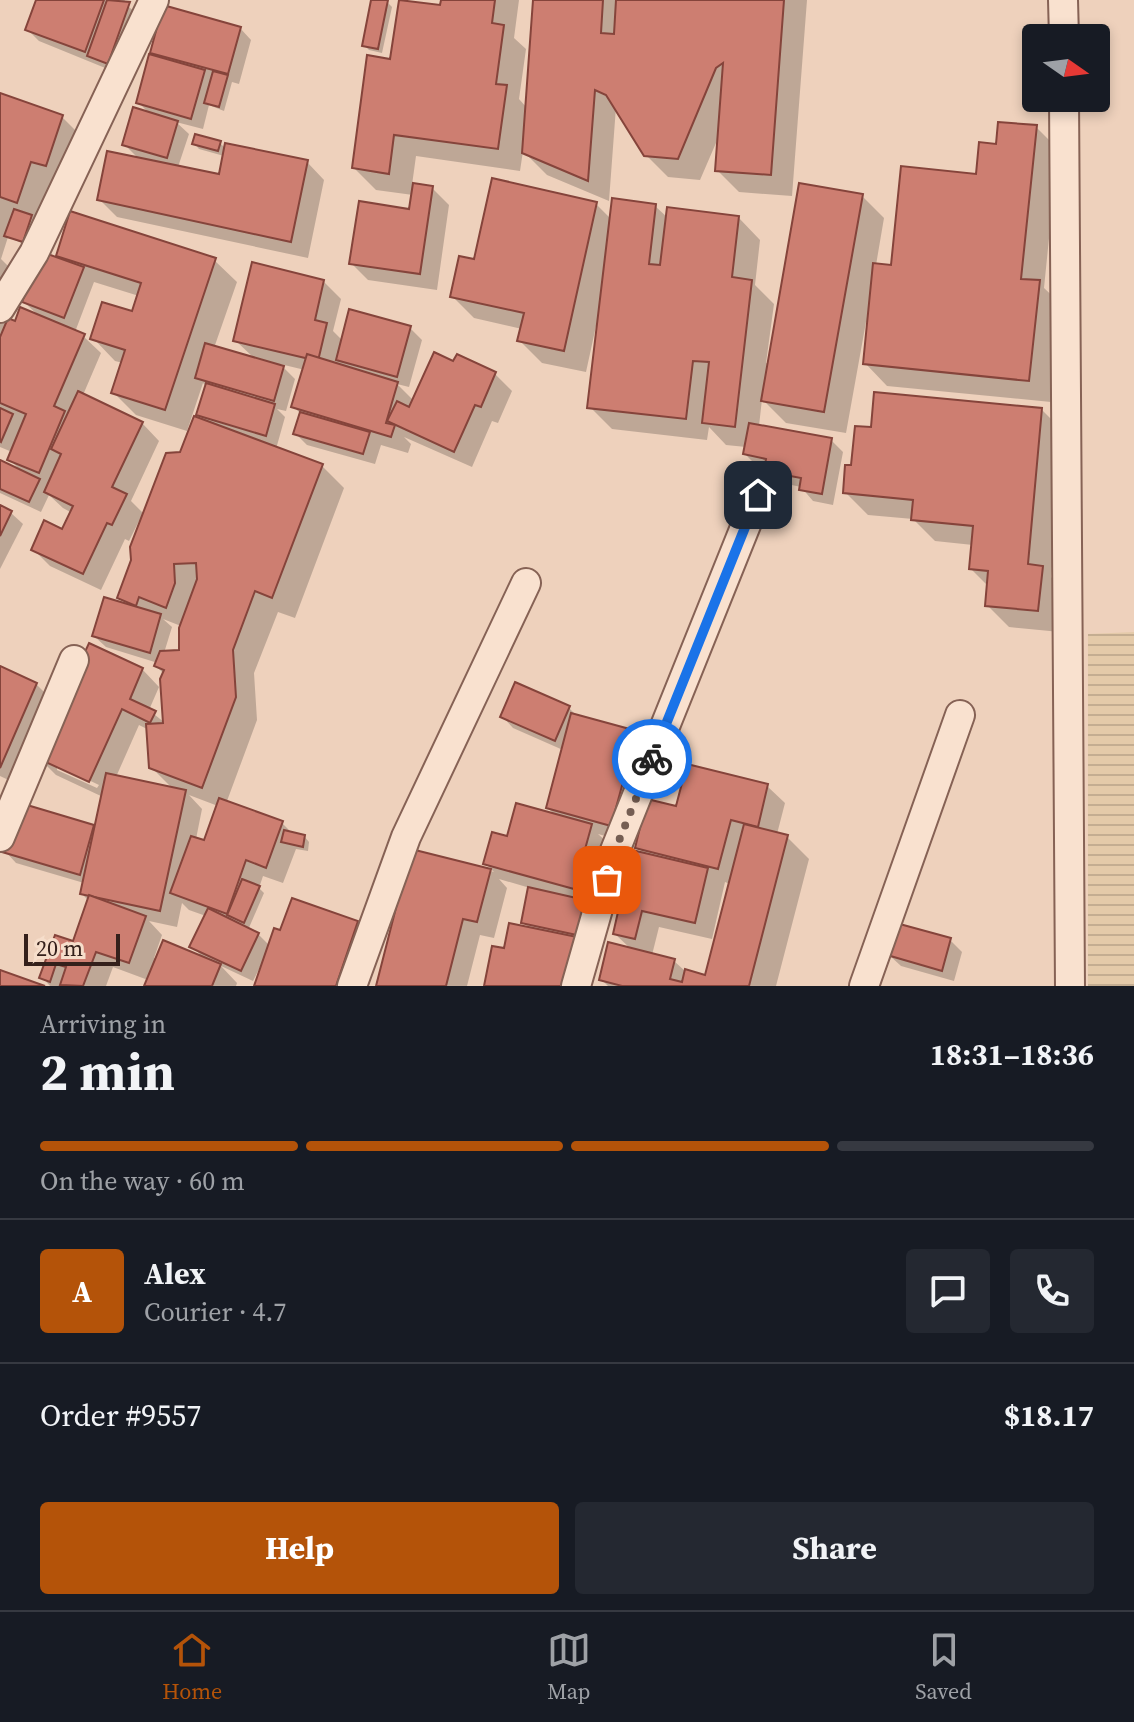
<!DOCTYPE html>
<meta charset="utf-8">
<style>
body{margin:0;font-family:"Source Serif 4",serif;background:#242831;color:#f1f3f6;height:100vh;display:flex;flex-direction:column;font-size:30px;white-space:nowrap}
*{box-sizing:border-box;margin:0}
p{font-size:26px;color:#9ea1a6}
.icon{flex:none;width:44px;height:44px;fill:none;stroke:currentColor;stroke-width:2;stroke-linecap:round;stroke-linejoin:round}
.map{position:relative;height:986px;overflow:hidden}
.panel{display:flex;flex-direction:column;background:#171b24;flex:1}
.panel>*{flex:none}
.needle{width:52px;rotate:104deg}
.fabs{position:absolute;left:1022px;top:24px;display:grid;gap:16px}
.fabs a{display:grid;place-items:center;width:88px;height:88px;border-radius:8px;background:#171b24;box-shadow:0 4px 12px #0003;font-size:40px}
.scale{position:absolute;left:24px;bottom:20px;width:96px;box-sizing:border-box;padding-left:8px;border:4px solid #34201b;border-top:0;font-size:22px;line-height:28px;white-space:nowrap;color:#34201b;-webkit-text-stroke:6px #f6decb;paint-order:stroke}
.pin{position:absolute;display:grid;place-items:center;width:68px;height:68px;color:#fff;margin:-34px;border-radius:16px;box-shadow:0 4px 12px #0006}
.courier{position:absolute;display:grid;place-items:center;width:80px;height:80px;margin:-40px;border:6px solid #1a73e8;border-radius:50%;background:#fff;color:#222;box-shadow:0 2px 10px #0007}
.head em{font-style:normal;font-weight:700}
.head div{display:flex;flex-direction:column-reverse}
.head{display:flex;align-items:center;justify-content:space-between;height:136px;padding:0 40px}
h1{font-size:52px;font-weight:700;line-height:60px}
.bar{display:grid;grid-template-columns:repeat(4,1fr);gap:12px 8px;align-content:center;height:96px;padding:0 40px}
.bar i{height:10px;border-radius:6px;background:#363941}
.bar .on{background:#b45309}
.bar p{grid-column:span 4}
.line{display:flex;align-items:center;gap:20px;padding:0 40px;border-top:2px solid #363941}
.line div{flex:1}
.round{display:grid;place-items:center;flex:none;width:84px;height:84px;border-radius:8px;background:#242831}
.button{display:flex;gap:16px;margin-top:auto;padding:16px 40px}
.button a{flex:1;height:92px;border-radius:8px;background:#b45309;color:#fff;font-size:32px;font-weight:700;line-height:92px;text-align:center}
.button a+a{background:#242831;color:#f1f3f6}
.tab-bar{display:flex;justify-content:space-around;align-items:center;height:112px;border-top:2px solid #363941;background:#171b24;font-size:22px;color:#9ea1a6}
.tab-bar a{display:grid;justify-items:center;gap:4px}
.tab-bar .on{color:#b45309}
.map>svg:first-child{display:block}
.farmland{fill:url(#farmland-rules)}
.shadow{fill:#0003;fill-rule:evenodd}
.building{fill:#cd7e71;stroke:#85443b;stroke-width:2}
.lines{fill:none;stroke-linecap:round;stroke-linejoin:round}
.minor-casing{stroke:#866255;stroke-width:32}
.minor{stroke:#f9e1cf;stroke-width:28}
.done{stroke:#755e53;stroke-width:8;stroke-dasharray:0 14.4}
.route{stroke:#1a73e8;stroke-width:10}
</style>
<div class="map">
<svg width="1134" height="986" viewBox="0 0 1134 986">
<defs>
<pattern id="farmland-rules" width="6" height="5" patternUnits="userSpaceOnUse" patternTransform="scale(2)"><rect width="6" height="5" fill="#e4caa9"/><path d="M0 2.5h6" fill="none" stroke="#c4ad91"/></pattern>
</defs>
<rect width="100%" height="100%" fill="#eed1bc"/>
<path class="farmland" d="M 1134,632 L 1134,986 L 1088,986 L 1088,634 Z"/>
<g class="shadow">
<path d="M 38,0 L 125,0 L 124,3 L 140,16 L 120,74 L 39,41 L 28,30 Z"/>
<path d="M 373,0 L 387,2 L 392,7 L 382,53 L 369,50 L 364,45 Z"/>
<path d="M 443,0 L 519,0 L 514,38 L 526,49 L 519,99 L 527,108 L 535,0 L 807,0 L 792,196 L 739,192 L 717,170 L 719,136 L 700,180 L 668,177 L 645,154 L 616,107 L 609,201 L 547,175 L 523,151 L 520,171 L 416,156 L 412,185 L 432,188 L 449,205 L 437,290 L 368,280 L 351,263 L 411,211 L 413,195 L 376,190 L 354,168 L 392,61 L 442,7 Z"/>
<path d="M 240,28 L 251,40 L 239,84 L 232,82 L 224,111 L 209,105 L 203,129 L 176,122 L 189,134 L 178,167 L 220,176 L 224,156 L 199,149 L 194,143 L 220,143 L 226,149 L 307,162 L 324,180 L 308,258 L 117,217 L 99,199 L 139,159 L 124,144 L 150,114 L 138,102 L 160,59 L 152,52 Z"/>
<path d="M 0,95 L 62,117 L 84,139 L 28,246 L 8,237 L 1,259 L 21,279 L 8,320 L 16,324 L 40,317 L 24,302 L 65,262 L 58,255 L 214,260 L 237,282 L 214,348 L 255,359 L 235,340 L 323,281 L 341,299 L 333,331 L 343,341 L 410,328 L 422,340 L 409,387 L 397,384 L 414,401 L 454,364 L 495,374 L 512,391 L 498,423 L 492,421 L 472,467 L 404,437 L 411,444 L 408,453 L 381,445 L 375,464 L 307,445 L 296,434 L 301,414 L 294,407 L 305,370 L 280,364 L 295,379 L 286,411 L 277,409 L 285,417 L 276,449 L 322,466 L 344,488 L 295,618 L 278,612 L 254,673 L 257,720 L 227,801 L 282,823 L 293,834 L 304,836 L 309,842 L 308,851 L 296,849 L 283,883 L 263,876 L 259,888 L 264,893 L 248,930 L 258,934 L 270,946 L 281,933 L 357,923 L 380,945 L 365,986 L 256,986 L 262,968 L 260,967 L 253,981 L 221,966 L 237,983 L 236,986 L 146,986 L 148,980 L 113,967 L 106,986 L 50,986 L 42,977 L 74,944 L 89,901 L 82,894 L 84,883 L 16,863 L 5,851 L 93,827 L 96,829 L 103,797 L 56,775 L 39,758 L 142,669 L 159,687 L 149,710 L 165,723 L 164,674 L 156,666 L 158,663 L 106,647 L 94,636 L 128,606 L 119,598 L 133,560 L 143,520 L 140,519 L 129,541 L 125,539 L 101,590 L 50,566 L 33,549 L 63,531 L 72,513 L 63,508 L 49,495 L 41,512 L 0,493 L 0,462 L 22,472 L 9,459 L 12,452 L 0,447 L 0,342 L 3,336 L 0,336 ZM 94,282 L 139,296 L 134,314 L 93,338 L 115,361 L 123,363 L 114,393 L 136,415 L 187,431 L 203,383 L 207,387 L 198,415 L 206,422 L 182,454 L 145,515 L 131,501 L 159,441 L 142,423 L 83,395 L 101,353 L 83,336 L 75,332 ZM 163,619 L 181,626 L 182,652 L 164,653 L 172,627 ZM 139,725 L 149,730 L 151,767 L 173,789 L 116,777 ZM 57,765 L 99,785 L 97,788 L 57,770 ZM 189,795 L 218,806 L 205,843 L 196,839 L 202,809 ZM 182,903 L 189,910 L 206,916 L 192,946 L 205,960 L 154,958 L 162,935 L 149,921 L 177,927 Z"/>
<path d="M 1036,127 L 1058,149 L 1044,288 L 1061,304 L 1051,402 L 887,386 L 865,363 L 869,323 L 866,322 L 846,433 L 786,423 L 762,399 L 759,426 L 831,440 L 843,452 L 833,505 L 813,501 L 801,487 L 778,482 L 766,471 L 767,467 L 756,465 L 745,454 L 746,447 L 726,445 L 709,427 L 707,440 L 612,429 L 590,407 L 599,327 L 596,326 L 586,372 L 542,363 L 519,340 L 522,329 L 474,318 L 452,296 L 475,261 L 596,204 L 611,219 L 655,206 L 668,218 L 738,217 L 760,240 L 755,285 L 774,304 L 766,363 L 770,364 L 862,196 L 884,218 L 876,265 L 893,267 L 978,176 L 998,146 Z"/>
<path d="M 1041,409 L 1064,432 L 1051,577 L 1064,590 L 1060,632 L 1009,627 L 987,605 L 988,586 L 971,569 L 973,545 L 935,541 L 913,519 L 868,515 L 845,492 L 853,467 L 872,430 Z"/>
<path d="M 0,507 L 11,513 L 23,524 L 0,569 Z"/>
<path d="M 0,668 L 36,684 L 54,702 L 17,784 L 0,776 Z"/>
<path d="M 516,685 L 569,708 L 579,718 L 636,733 L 653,750 L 628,842 L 598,834 L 608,843 L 588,986 L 486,986 L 506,950 L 531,930 L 523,922 L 530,888 L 499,879 L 507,888 L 494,938 L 480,935 L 467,986 L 378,986 L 413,851 L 494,872 L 485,863 L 508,838 L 557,817 L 548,808 L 563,750 L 513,728 L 502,716 Z"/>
<path d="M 767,786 L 785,803 L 777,834 L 787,837 L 809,859 L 776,986 L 608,986 L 601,979 L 632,950 L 615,934 L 645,855 L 637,847 L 678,809 ZM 725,882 L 730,884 L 706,977 L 685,971 L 674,961 L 652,955 L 659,927 L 712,939 Z"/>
<path d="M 950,940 L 962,952 L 954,981 L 901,966 L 889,955 Z"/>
</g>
<g class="building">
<path d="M 36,0 L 104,0 L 85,52 L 25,30 Z"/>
<path d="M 107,0 L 130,2 L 108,64 L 87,56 Z"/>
<path d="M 371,0 L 388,0 L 378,49 L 362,46 Z"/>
<path d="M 399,0 L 440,5 L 441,0 L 495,0 L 492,23 L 504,25 L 496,84 L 507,85 L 498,149 L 394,135 L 389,174 L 352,168 L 367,55 L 390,59 Z"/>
<path d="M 533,0 L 603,0 L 601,33 L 614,34 L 616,0 L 784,0 L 771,175 L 715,171 L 723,63 L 716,68 L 678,159 L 644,156 L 606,95 L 595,90 L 588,181 L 522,153 Z"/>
<path d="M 163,5 L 241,27 L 228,74 L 150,53 Z"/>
<path d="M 149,54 L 205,70 L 191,119 L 136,103 Z"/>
<path d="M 213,71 L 228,75 L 219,107 L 204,103 Z"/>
<path d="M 0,93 L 63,115 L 46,166 L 31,162 L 17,203 L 0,197 Z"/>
<path d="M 133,107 L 178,121 L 167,158 L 122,145 Z"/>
<path d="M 998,122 L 1037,125 L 1021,279 L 1040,280 L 1029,381 L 863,364 L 873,263 L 891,265 L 901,166 L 976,174 L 979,142 L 996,144 Z"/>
<path d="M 195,134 L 221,141 L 218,151 L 192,144 Z"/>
<path d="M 225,143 L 308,160 L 291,242 L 97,200 L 107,151 L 219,174 Z"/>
<path d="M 492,178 L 597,202 L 564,351 L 517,341 L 524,313 L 450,297 L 459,256 L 474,259 Z"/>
<path d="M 413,183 L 433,186 L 420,274 L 349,264 L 359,201 L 409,209 Z"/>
<path d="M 799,183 L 863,194 L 824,412 L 761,401 Z"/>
<path d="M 612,198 L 656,204 L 649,264 L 660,265 L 667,207 L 739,216 L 732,277 L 752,280 L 735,427 L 702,423 L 709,362 L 693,361 L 686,419 L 587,408 Z"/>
<path d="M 14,209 L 32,215 L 23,242 L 4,236 Z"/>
<path d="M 70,211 L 216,258 L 165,410 L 111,393 L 125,350 L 90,339 L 102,302 L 132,311 L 141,283 L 56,256 Z"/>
<path d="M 42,252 L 84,267 L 64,318 L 22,302 Z"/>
<path d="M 252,262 L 324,280 L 315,320 L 327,323 L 318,361 L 233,341 Z"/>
<path d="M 20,307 L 85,334 L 54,406 L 65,411 L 39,473 L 7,460 L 26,414 L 0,403 L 0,337 L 8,318 L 15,321 Z"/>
<path d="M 349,309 L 411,326 L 397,377 L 336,360 Z"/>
<path d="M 205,343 L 284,366 L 274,401 L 195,378 Z"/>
<path d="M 434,352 L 453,361 L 457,354 L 496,372 L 481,407 L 475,405 L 454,452 L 387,421 L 397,401 L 409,407 Z"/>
<path d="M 307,354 L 398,382 L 386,423 L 395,425 L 391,437 L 291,407 Z"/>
<path d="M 206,383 L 275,404 L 266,436 L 196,415 Z"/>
<path d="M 78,391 L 143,422 L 112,487 L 127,494 L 112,525 L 107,523 L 83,574 L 31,550 L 44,520 L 62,529 L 73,506 L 44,492 L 61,454 L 51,449 Z"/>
<path d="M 874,392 L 1042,408 L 1028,564 L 1043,566 L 1038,611 L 985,606 L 988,571 L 969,569 L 973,526 L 911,520 L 913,500 L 843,493 L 845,465 L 851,465 L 855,426 L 871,427 Z"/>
<path d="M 0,408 L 13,414 L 1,442 L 0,441 Z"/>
<path d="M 300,412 L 370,432 L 363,454 L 293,434 Z"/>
<path d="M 194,416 L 323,464 L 272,598 L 255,591 L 233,650 L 236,697 L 202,788 L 149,768 L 146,724 L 163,723 L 160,679 L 164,670 L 154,666 L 160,651 L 179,650 L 179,628 L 197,579 L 196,563 L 174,564 L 175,583 L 166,608 L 139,597 L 136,606 L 117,598 L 131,560 L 130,547 L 166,453 L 180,452 Z"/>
<path d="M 749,423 L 832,438 L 822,494 L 799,490 L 801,478 L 764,471 L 766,459 L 743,454 Z"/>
<path d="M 0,460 L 40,479 L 29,502 L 0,489 Z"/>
<path d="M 0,505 L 12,511 L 0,536 Z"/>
<path d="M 104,597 L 161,614 L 150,653 L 92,636 Z"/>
<path d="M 89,643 L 143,668 L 130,699 L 156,711 L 150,723 L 122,709 L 89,782 L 37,758 Z"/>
<path d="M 0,666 L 37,683 L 0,768 Z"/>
<path d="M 515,682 L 570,706 L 555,741 L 500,717 Z"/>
<path d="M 571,713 L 637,731 L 611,826 L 546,808 Z"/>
<path d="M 687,764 L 768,784 L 758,827 L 731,820 L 718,869 L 635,848 L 647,799 L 676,806 Z"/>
<path d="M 106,773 L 186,790 L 160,911 L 80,894 Z"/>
<path d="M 219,798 L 283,821 L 266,868 L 246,860 L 227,914 L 170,893 L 191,836 L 204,840 Z"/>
<path d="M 17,802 L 94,825 L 80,875 L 2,852 Z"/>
<path d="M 516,803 L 592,824 L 574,889 L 483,864 L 492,832 L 507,836 Z"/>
<path d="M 744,824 L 788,835 L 749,986 L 622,986 L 599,980 L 608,942 L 675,959 L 670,979 L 682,982 L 685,969 L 705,975 Z"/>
<path d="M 284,830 L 305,835 L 303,847 L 281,842 Z"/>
<path d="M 411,849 L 491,869 L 477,922 L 463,919 L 446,986 L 376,986 Z"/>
<path d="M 632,850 L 708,868 L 695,923 L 642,911 L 635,939 L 613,934 Z"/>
<path d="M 242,879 L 260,886 L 244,923 L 227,915 Z"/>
<path d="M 528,887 L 594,902 L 586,937 L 521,923 Z"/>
<path d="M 89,895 L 146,916 L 129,963 L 96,952 L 83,986 L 60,985 L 66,967 L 56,964 L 50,982 L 39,978 L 55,935 L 73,941 Z"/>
<path d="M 292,898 L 358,921 L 336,986 L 254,986 L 274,928 L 280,930 Z"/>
<path d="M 208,908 L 259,933 L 241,971 L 189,947 Z"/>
<path d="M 509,923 L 577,937 L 568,986 L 484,986 L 492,946 L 504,948 Z"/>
<path d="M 896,923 L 951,938 L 942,971 L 887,955 Z"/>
<path d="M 163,940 L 221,964 L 212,986 L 144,986 Z"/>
<path d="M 0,970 L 45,986 L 0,986 Z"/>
</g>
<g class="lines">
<g class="minor-casing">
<g id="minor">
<path d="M 1063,0 L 1064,38"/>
<path d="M 1064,98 L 1070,986"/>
<path d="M 0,308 L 34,253 L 154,0"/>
<path d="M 0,837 L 74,660"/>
<path d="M 352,986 L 406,837 L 526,583"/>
<path d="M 576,986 L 614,853 L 758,495"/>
<path d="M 864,986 L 960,715"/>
</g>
</g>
<use href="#minor" class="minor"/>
</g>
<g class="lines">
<path class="done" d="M 607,880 L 614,853 L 652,759"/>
<path class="route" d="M 652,759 L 758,495"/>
</g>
</svg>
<div class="fabs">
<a><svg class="needle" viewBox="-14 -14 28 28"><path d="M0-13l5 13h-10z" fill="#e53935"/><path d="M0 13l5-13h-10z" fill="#9ea1a6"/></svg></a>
</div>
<div class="scale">20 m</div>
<div class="pin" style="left:607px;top:880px;background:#ea580c"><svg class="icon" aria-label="bag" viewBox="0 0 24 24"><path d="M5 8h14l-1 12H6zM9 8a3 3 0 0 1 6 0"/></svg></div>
<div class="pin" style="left:758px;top:495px;background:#1f2937"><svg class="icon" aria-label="home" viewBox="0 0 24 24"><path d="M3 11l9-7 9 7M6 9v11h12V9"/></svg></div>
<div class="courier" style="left:652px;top:759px"><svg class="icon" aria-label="bike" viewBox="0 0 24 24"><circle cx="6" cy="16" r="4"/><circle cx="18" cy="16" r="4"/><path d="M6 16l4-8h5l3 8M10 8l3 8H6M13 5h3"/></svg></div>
</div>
<section class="panel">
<div class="head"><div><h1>2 min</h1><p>Arriving in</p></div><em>18:31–18:36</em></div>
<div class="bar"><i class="on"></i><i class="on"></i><i class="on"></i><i></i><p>On the way · 60 m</p></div>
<div class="line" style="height:144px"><b class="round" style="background:#b45309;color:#fff">A</b><div><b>Alex</b><p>Courier · 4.7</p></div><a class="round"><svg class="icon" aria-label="chat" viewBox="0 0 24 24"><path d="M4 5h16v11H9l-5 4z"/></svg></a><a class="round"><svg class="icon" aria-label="phone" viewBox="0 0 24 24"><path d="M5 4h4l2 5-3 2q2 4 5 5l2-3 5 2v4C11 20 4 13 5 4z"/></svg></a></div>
<div class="line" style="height:104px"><div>Order #9557</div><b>$18.17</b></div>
<div class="button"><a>Help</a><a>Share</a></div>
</section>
<nav class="tab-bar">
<a class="on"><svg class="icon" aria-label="home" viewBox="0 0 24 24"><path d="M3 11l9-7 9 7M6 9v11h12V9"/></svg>Home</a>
<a><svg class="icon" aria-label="map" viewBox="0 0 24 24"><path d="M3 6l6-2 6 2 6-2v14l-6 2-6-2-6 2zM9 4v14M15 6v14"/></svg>Map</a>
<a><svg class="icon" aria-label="saved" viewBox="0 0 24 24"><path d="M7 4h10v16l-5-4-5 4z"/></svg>Saved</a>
</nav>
